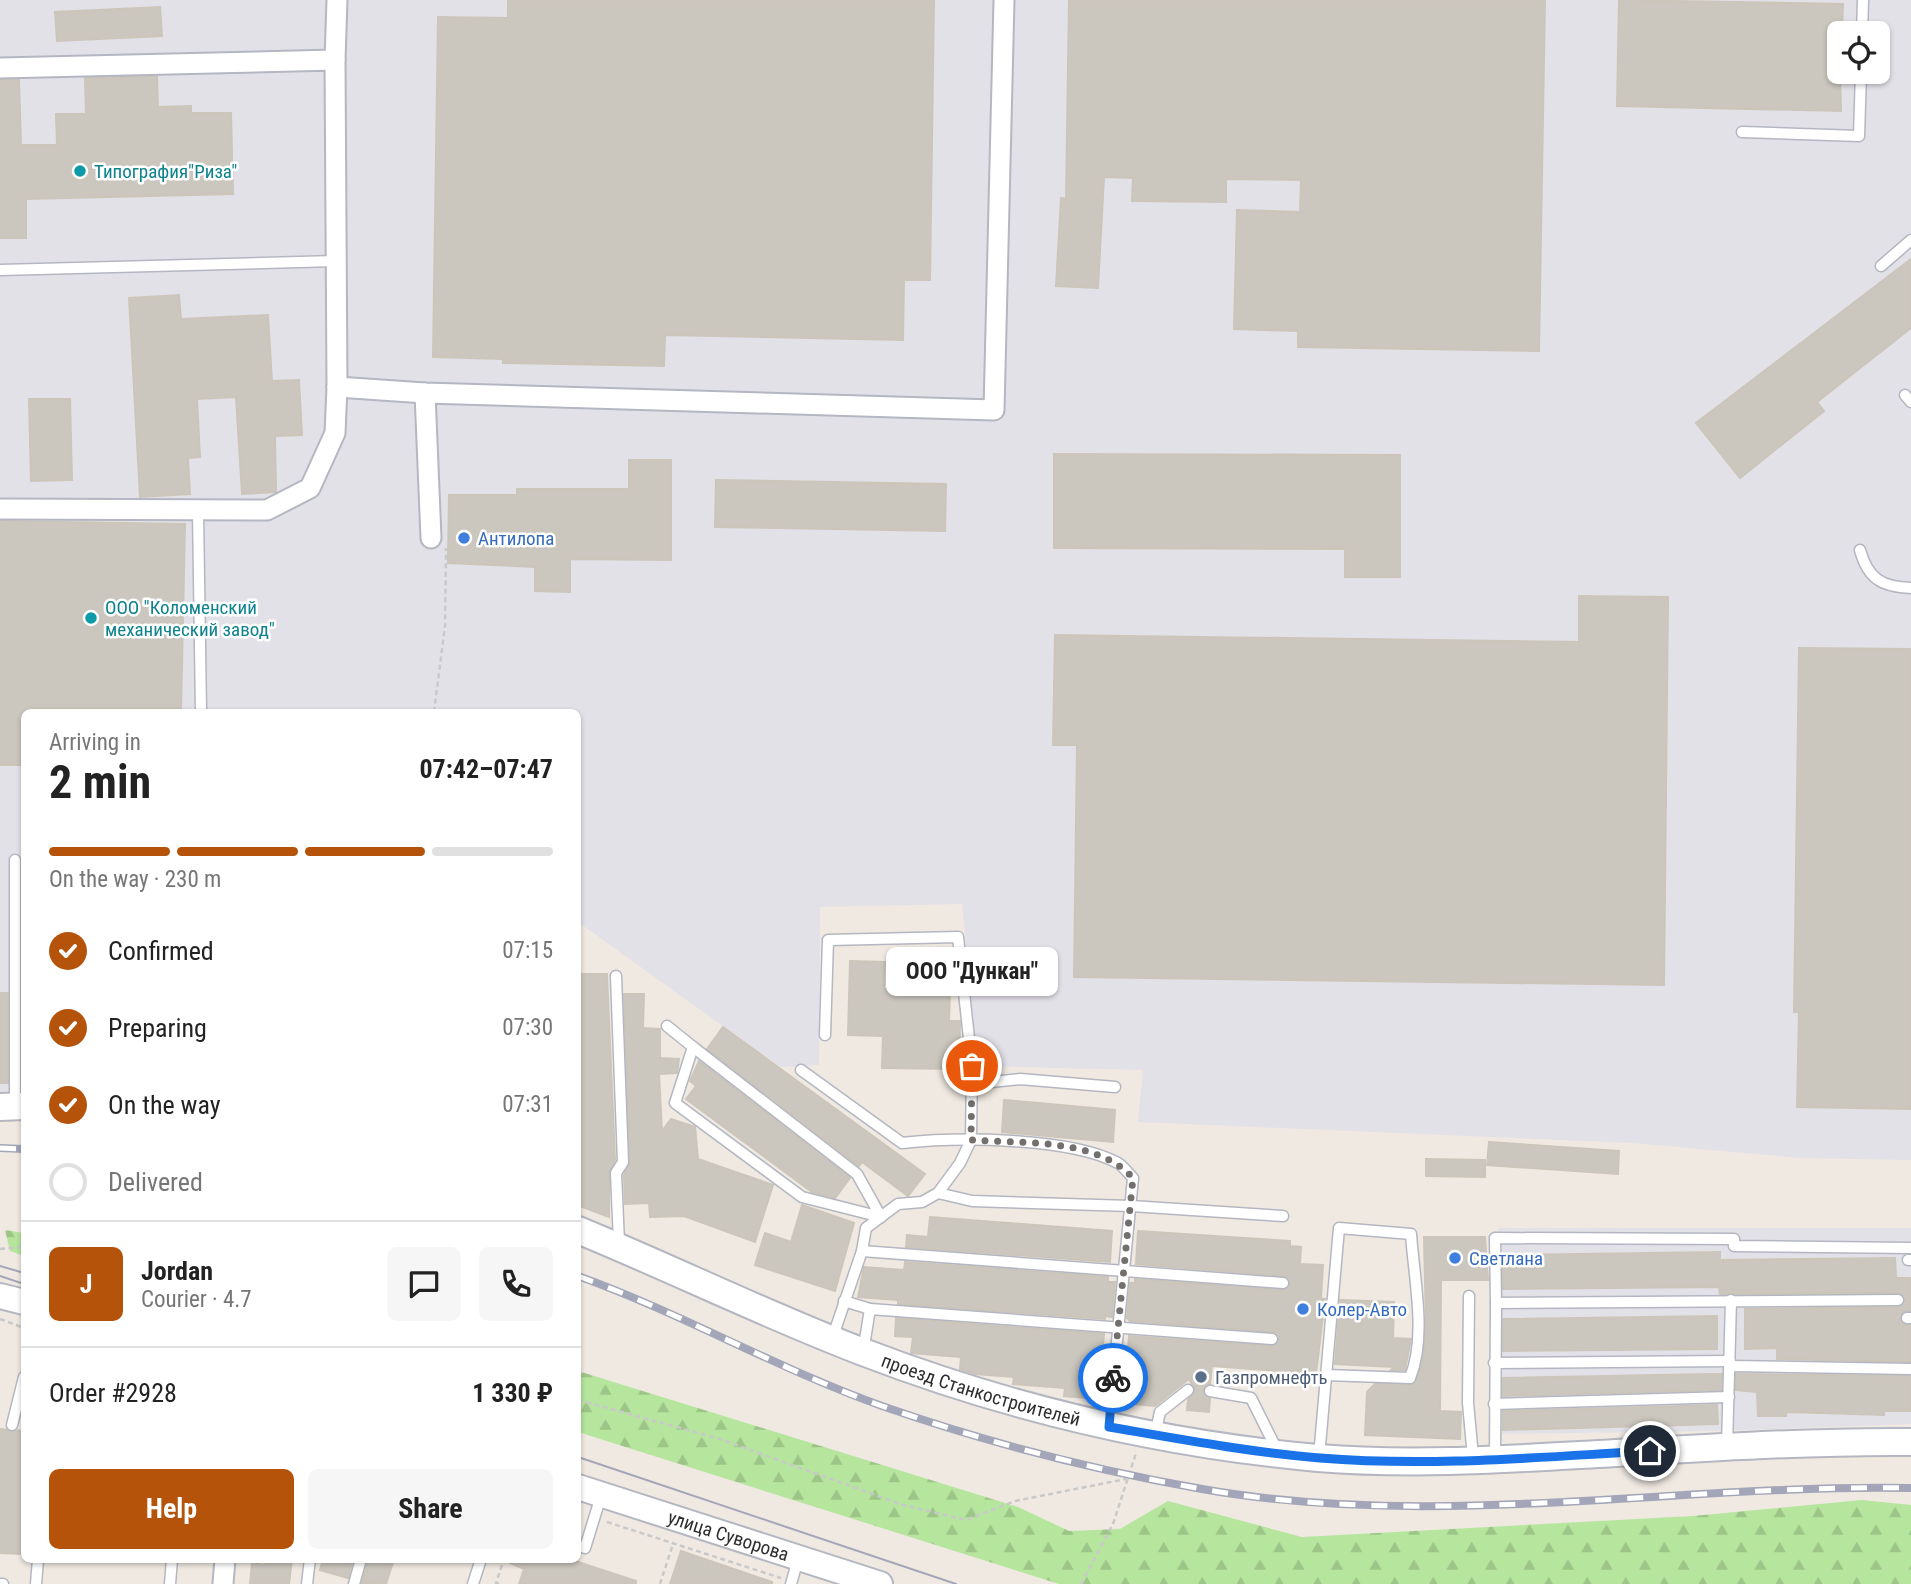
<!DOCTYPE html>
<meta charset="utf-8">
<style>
body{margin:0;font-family:"Roboto Condensed",sans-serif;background:#f6f6f6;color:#222;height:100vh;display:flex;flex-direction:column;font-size:26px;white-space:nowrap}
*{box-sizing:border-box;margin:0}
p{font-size:23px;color:#767676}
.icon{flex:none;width:38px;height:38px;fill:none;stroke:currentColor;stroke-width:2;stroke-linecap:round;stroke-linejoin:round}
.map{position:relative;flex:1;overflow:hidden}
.panel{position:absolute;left:21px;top:709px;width:560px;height:854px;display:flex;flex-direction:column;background:#fff;border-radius:10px;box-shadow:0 2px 5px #0004}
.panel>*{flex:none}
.controls{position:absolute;left:1827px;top:21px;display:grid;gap:14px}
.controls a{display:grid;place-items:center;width:63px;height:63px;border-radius:10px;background:#fff;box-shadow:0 2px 5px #0004;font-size:35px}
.pin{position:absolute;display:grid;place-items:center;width:60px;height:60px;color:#fff;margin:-30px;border:4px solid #fff;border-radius:50%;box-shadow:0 2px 7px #0007}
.courier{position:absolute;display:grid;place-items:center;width:70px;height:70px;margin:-35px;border:5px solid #1a73e8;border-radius:50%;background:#fff;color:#222;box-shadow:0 2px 9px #0007}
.bubble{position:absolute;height:49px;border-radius:10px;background:#fff;box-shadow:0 2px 5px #0004;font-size:23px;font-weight:700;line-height:49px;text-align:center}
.overview em{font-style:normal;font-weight:700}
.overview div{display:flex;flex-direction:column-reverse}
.overview{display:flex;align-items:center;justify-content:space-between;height:119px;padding:0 28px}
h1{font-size:46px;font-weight:700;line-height:52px}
.bar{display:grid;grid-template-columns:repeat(4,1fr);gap:10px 7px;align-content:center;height:84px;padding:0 28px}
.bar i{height:9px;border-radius:5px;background:#e0e0e0}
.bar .selected{background:#b45309}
.bar p{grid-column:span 4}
.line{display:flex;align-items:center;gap:18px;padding:0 28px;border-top:2px solid #e0e0e0}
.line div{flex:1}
.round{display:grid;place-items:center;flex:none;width:74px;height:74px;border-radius:10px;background:#f6f6f6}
ol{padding:0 28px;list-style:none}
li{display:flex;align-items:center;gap:21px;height:77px}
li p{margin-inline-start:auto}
li .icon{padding:7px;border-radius:50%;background:#b45309;color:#fff;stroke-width:4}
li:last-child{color:#767676}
li i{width:38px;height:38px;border:4px solid #e0e0e0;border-radius:50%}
.action{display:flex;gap:14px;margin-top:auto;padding:14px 28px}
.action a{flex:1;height:80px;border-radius:10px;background:#b45309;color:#fff;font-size:28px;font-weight:700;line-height:80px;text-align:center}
.action a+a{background:#f6f6f6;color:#222}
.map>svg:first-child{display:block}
.industrial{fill:#e3e1e8;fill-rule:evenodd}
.forest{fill:url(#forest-firs)}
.building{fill:#cbc7bf;stroke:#cbc5ba;stroke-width:2}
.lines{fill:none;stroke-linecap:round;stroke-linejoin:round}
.service-casing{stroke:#b4b7c1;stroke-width:13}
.minor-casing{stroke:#b4b7c1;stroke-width:23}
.tertiary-casing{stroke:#b4b7c1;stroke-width:28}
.secondary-casing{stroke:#b4b7c1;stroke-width:30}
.path{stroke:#c9c9c9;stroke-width:2.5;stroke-dasharray:5 3.5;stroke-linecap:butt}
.service{stroke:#fff;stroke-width:10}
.minor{stroke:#fff;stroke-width:19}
.tertiary{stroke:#fff;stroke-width:24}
.secondary{stroke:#fff;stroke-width:26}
.tram{stroke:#a3a6b8;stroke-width:2}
.rail-casing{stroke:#a3a6b8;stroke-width:8}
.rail{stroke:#fff;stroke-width:5;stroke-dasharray:16;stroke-linecap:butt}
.done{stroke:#726f6d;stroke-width:7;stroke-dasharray:0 12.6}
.route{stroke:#1a73e8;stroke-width:9}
.culture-dot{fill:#0f9aa8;stroke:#fff;stroke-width:2.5}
.shop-dot{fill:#3f7fe0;stroke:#fff;stroke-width:2.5}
.service-dot{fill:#5c6f8a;stroke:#fff;stroke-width:2.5}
.labels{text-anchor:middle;stroke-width:5;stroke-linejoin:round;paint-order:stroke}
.culture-label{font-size:19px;fill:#0d838f;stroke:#fff;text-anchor:start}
.shop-label{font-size:19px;fill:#366cbe;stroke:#fff;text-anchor:start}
.service-label{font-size:19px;fill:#4e5e75;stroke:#fff;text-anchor:start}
.street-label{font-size:19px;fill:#2e2e2e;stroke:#fff}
</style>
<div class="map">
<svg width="1911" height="1584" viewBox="0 0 1911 1584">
<defs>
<pattern id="forest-firs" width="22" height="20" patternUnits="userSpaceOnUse" patternTransform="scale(1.75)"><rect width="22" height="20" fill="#b6e59e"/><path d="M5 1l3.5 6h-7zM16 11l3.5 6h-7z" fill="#9dc588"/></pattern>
</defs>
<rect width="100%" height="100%" fill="#efe9e1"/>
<g class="industrial">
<path d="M 0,0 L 1911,0 L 1911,1160 L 1799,1158 L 1633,1143 L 1138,1122 L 1143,1070 L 978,1066 L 962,904 L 820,907 L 819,1065 L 780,1067 L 578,922 L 578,712 L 24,712 L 24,1091 L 0,1092 ZM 1839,33 L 1878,33 L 1878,72 L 1839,72 Z"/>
<path d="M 1498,1228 L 1911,1228 L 1911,1424 L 1713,1431 L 1498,1434 Z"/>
</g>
<g class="forest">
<path d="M 5,1230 L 24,1233 L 24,1256 L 10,1251 Z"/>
<path d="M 578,1371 L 1018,1507 L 1069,1531 L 1120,1529 L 1168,1501 L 1302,1537 L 1693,1516 L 1862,1500 L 1911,1505 L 1911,1584 L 1059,1584 L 578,1432 Z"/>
</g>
<g class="building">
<path d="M 508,0 L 934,0 L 930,280 L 904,280 L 903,340 L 665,335 L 664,366 L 503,363 L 503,359 L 433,357 L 438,17 L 508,18 Z"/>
<path d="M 1069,0 L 1545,0 L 1539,351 L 1298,347 L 1298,331 L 1234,329 L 1237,210 L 1300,212 L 1301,180 L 1226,179 L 1226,202 L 1132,201 L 1133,178 L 1104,177 L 1098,288 L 1056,286 L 1061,198 L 1066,199 Z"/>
<path d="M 1619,0 L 1843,4 L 1842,33 L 1839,33 L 1841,111 L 1617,106 Z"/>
<path d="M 160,7 L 162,36 L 57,41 L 55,12 Z"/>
<path d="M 157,76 L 158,107 L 191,106 L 191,113 L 231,113 L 233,194 L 26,199 L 26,238 L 0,238 L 0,80 L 19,80 L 21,145 L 57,145 L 56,114 L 86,114 L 85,78 Z"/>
<path d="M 1911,259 L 1911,328 L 1817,402 L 1824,411 L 1740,478 L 1696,423 Z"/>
<path d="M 179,295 L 181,319 L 268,315 L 272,381 L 299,380 L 302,435 L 275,436 L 276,492 L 242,494 L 236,397 L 197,399 L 200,457 L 188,458 L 190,494 L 140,497 L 129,298 Z"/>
<path d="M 29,399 L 70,399 L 72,480 L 31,481 Z"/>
<path d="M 1054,454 L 1400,455 L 1400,577 L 1345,577 L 1345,549 L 1054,548 Z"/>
<path d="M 629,460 L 671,460 L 671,560 L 570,559 L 570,592 L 535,591 L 535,567 L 448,563 L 449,495 L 517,495 L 517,489 L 629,489 Z"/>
<path d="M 716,480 L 946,484 L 945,531 L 715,527 Z"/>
<path d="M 0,521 L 185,524 L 181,712 L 24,712 L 24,765 L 0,765 Z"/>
<path d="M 1579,596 L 1668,597 L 1664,985 L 1074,977 L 1077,745 L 1053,745 L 1055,635 L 1579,642 Z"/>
<path d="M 1799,648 L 1911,649 L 1911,1109 L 1797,1107 L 1799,1012 L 1794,1012 Z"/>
<path d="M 850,961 L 885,962 L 884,989 L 950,990 L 949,1021 L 960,1021 L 959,1069 L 882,1068 L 883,1036 L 848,1035 Z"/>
<path d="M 578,974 L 607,974 L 615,1160 L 609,1173 L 609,1217 L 580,1206 Z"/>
<rect x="0" y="993" width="8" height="90"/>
<rect x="22" y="993" width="2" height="90"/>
<path d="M 624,994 L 644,994 L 643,1028 L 660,1029 L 660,1058 L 679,1059 L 677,1073 L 659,1074 L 662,1131 L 671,1119 L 695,1127 L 698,1159 L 773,1185 L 755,1242 L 684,1216 L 650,1217 L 649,1203 L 625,1204 L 624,1175 L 630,1162 Z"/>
<path d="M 723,1027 L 925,1174 L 908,1196 L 862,1162 L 859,1166 L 707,1049 Z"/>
<path d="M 699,1061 L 850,1178 L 835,1198 L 812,1192 L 686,1099 L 696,1086 L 690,1081 Z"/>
<path d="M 1004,1100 L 1115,1110 L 1113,1142 L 1002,1132 Z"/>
<path d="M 1489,1142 L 1619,1151 L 1618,1174 L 1487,1165 Z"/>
<path d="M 1426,1159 L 1485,1160 L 1485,1177 L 1426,1176 Z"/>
<path d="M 802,1205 L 854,1223 L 835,1291 L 755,1265 L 765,1233 L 791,1242 Z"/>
<path d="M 930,1217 L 1112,1231 L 1110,1262 L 906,1247 L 907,1235 L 928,1237 Z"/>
<path d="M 1138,1231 L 1290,1241 L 1290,1246 L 1301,1247 L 1300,1264 L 1323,1265 L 1321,1299 L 1325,1299 L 1316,1374 L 1212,1366 L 1210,1384 L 1203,1390 L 1210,1398 L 1209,1412 L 1187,1410 L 1188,1400 L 1195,1390 L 1189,1379 L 1155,1406 L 1124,1403 L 1129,1336 L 1271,1346 L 1279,1340 L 1273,1332 L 1130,1321 L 1127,1318 L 1130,1283 L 1135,1283 L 1135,1279 L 1282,1290 L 1290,1284 L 1284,1276 L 1136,1264 Z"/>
<path d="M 1424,1237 L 1485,1237 L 1488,1280 L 1441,1280 L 1440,1411 L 1461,1412 L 1460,1439 L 1365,1435 L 1367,1392 L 1375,1384 L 1414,1384 L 1422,1364 L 1426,1326 Z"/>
<path d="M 1720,1252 L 1720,1260 L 1895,1258 L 1896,1278 L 1911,1278 L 1911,1311 L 1903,1312 L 1900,1317 L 1903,1324 L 1911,1325 L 1911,1362 L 1777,1359 L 1777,1348 L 1745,1349 L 1745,1309 L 1898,1307 L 1905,1301 L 1899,1293 L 1720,1294 L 1719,1287 L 1503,1289 L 1503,1255 Z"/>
<path d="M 905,1262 L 1108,1277 L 1108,1282 L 1115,1282 L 1112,1317 L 1105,1316 L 1105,1319 L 898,1304 L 898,1300 L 858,1297 L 864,1267 L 904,1270 Z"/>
<path d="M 1340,1300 L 1394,1302 L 1393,1338 L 1411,1339 L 1405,1370 L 1391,1370 L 1394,1367 L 1335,1364 Z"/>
<path d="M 1717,1316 L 1717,1349 L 1503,1351 L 1503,1319 Z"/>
<path d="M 896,1318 L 1104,1334 L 1099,1399 L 1064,1396 L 1065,1388 L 1013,1384 L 1014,1377 L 975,1374 L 960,1369 L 961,1357 L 911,1353 L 913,1337 L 895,1336 Z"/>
<path d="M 1711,1374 L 1722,1374 L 1721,1390 L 1503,1396 L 1503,1378 Z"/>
<path d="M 1736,1374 L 1911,1376 L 1911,1411 L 1884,1411 L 1884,1415 L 1786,1412 L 1786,1416 L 1758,1416 L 1757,1392 L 1736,1390 Z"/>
<path d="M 1717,1405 L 1718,1424 L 1503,1430 L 1503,1411 Z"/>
<path d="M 0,1429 L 24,1431 L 24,1554 L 0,1553 Z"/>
<path d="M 681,1551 L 772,1582 L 772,1584 L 670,1584 Z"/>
<path d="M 266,1559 L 292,1559 L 289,1584 L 250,1584 L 252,1563 L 265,1565 Z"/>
<path d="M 323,1559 L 353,1559 L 348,1578 L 320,1570 Z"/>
<path d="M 368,1559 L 393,1562 L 386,1584 L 362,1583 Z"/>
<path d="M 501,1559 L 569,1559 L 636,1581 L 636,1584 L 519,1584 L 524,1569 Z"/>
</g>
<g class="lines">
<g class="service-casing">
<g id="service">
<path d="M 1862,33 L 1863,0"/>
<path d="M 1742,132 L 1859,136 L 1861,72"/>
<path d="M 1881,266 L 1911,240"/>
<path d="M 0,270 L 336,261"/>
<path d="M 1905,395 L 1911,402"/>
<path d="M 198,511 L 201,712"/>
<path d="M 1860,550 C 1868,579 1882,587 1911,588"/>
<path d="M 15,860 L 15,1106"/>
<path d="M 616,976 L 623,1162 L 616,1173 L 619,1243"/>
<path d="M 667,1026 L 693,1047 L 675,1103 L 802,1197 L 881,1217"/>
<path d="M 825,1035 L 828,940 L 958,937 L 972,1066 L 971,1140 L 960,1163 L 938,1193 L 922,1202 L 898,1204 L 866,1228 L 862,1251 L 832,1339"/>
<path d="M 693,1047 L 857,1174 L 881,1217"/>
<path d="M 801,1070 L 902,1143 C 957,1137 1069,1137 1118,1163 C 1123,1166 1128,1173 1133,1178 L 1109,1423"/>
<path d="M 972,1084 L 1020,1079 L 1115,1087"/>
<path d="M 938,1193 L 972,1201 L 1131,1206 L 1283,1216"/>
<path d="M 862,1251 L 1283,1283"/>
<path d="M 1908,1260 L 1911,1260"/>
<path d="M 1469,1296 L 1468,1403 L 1473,1457"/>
<path d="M 844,1301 L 870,1309"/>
<path d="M 1496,1303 L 1495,1238 L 1734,1239 L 1734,1246 L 1911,1248"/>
<path d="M 1907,1318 L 1911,1318"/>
<path d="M 863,1352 L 870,1309 L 1272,1339"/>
<path d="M 1494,1363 L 1730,1361"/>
<path d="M 1730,1366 L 1911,1369"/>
<path d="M 1210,1391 L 1251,1398 L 1277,1450"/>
<path d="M 1494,1404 L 1729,1397"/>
<path d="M 12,1425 L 24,1377"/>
<path d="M 1155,1435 L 1160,1412 L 1188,1390"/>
<path d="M 1727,1446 L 1731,1300"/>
<path d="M 1319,1457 L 1339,1228 L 1411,1234 C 1414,1279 1427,1336 1410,1378 L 1326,1375"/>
<path d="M 1495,1459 L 1496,1303 L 1898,1300"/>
<path d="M 578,1546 L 585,1548 L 601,1496"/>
<path d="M 0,1584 L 3,1584"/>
<path d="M 36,1584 L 38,1559"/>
<path d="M 170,1584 L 172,1559"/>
<path d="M 307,1584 L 310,1559"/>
<path d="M 354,1584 L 361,1559"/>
<path d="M 473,1584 L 481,1559"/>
<path d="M 791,1584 L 798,1559"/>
</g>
</g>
<g class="minor-casing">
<g id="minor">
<path d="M 335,60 L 337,0"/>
<path d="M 0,68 L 335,60 L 337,387 L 425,393 L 994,410 L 1004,0"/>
<path d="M 425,393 L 431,538"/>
<path d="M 0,509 L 267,510 L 310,488 L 335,433 L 337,387"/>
<path d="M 223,1584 L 225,1559"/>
</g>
</g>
<g class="tertiary-casing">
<g id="tertiary">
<path d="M 0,1296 L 24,1302"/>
<path id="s1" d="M 578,1487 L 880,1584"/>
</g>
</g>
<g class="secondary-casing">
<g id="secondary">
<path d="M 0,1107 L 24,1106"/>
<path id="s2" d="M 578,1230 C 673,1269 766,1315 863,1352 C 1009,1408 1162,1444 1318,1458 C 1406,1465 1493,1460 1580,1455 C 1690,1449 1801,1441 1911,1442"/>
</g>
</g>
<g class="path">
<path d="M 434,712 L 445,626 L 446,548"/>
<path d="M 0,1249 L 24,1247"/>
<path d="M 0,1319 L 24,1328"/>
<path d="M 578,1400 L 717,1438 L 903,1505 L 966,1520 L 1015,1501 L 1126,1479"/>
<path d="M 607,1522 L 781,1578"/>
<path d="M 499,1584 L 496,1583 L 504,1559"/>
<path d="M 660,1584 L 673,1544"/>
<path d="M 1081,1584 L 1113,1524 L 1136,1453"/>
</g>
<use href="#service" class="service"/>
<use href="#minor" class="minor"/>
<use href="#tertiary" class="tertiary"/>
<use href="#secondary" class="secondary"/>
<g class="tram">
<path d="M 0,1266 L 24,1273"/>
<path d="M 0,1276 L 24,1284"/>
<path d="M 578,1457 L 956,1584"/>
</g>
<g class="rail-casing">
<g id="rail">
<path d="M 0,1148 L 24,1149"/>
<path d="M 578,1276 C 681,1313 778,1369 882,1406 C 985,1442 1094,1470 1202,1489 C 1436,1530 1676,1484 1911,1488"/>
</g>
</g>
<use href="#rail" class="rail"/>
</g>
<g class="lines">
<path class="done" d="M 972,1066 L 971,1140 C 1022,1144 1095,1137 1133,1178 L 1113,1378"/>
<path class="route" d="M 1113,1378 L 1109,1427 C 1179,1439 1249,1452 1320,1458 C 1430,1467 1540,1457 1650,1451"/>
</g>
<g class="culture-dot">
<circle cx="80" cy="171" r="7"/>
<circle cx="91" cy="618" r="7"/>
</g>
<g class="shop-dot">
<circle cx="464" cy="538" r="7"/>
<circle cx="1455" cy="1258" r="7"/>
<circle cx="1303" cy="1309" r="7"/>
</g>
<circle class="service-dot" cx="1201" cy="1377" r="7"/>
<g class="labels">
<g class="culture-label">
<text x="94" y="178">Типография"Риза"</text>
<text x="105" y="614">ООО "Коломенский<tspan x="105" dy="22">механический завод"</tspan></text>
</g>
<g class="shop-label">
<text x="478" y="545">Aнтилопа</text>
<text x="1469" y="1265">Светлана</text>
<text x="1317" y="1316">Колер-Авто</text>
</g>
<g class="service-label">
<text x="1215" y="1384">Газпромнефть</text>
</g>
<g class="street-label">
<text dy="7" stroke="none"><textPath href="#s2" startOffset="434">проезд Станкостроителей</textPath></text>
<text dy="7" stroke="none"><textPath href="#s1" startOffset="158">улица Суворова</textPath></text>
</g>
</g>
</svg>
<div class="controls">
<a><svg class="icon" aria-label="locate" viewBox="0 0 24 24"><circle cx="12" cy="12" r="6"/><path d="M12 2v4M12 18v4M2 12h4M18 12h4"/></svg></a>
</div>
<div class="pin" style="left:972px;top:1066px;background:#ea580c"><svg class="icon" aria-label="bag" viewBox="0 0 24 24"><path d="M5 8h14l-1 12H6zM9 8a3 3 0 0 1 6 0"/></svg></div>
<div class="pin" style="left:1650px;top:1451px;background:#1f2937"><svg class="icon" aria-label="home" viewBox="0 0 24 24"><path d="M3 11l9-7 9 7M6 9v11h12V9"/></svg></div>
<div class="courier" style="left:1113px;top:1378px"><svg class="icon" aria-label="bike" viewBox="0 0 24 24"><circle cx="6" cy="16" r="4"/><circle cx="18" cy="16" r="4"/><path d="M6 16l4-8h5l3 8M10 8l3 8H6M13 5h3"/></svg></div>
<div class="bubble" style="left:886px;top:947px;width:172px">ООО &quot;Дункан&quot;</div>
<section class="panel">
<div class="overview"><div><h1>2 min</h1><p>Arriving in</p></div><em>07:42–07:47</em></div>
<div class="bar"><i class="selected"></i><i class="selected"></i><i class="selected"></i><i></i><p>On the way · 230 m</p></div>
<ol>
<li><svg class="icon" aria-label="check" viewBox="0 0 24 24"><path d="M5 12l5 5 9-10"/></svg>Confirmed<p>07:15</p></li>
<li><svg class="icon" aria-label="check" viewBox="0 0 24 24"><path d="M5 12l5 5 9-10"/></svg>Preparing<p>07:30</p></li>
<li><svg class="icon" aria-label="check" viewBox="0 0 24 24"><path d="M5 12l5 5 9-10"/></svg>On the way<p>07:31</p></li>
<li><i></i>Delivered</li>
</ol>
<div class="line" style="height:126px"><b class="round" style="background:#b45309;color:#fff">J</b><div><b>Jordan</b><p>Courier · 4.7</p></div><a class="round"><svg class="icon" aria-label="chat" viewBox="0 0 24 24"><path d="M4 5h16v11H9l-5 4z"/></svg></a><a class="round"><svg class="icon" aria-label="phone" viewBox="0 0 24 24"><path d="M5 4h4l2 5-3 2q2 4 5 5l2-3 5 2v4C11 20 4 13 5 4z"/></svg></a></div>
<div class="line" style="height:91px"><div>Order #2928</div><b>1 330 ₽</b></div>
<div class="action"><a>Help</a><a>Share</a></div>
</section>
</div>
